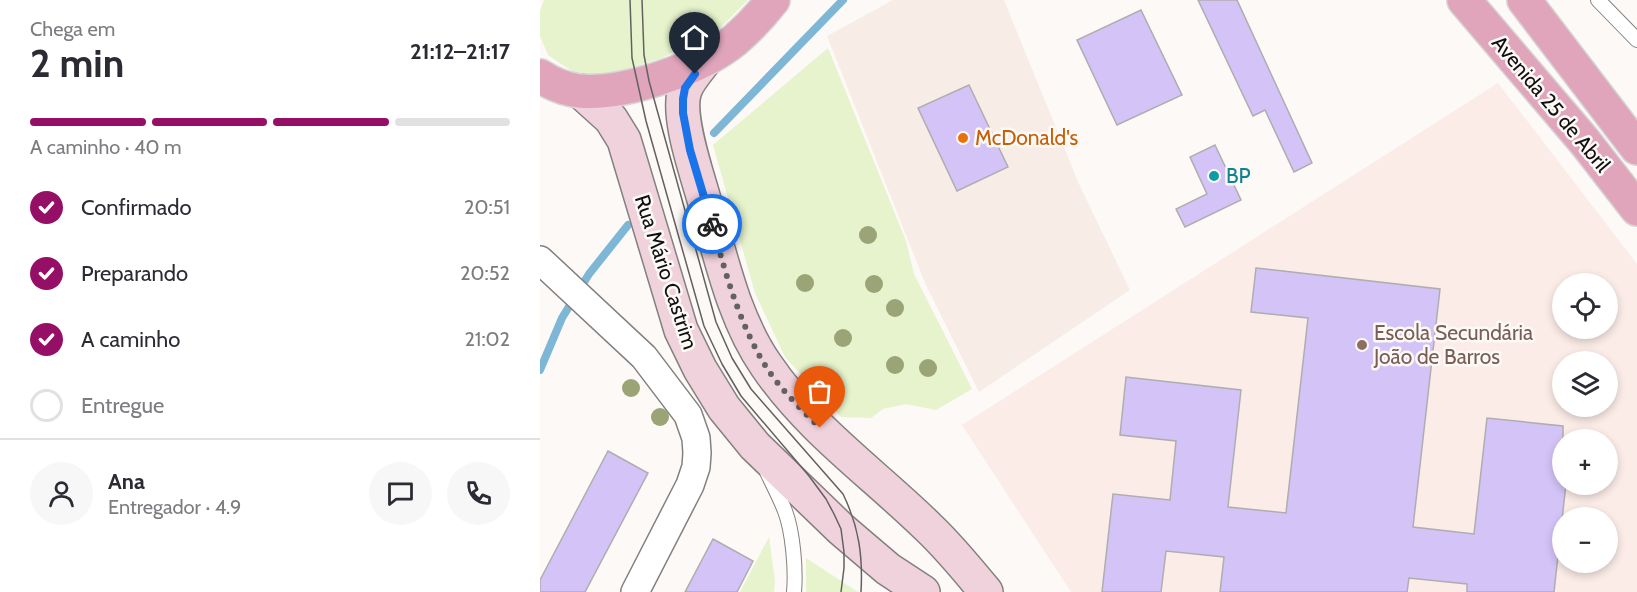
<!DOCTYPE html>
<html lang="pt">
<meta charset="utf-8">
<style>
body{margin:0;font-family:Cabin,sans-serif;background:#f7f7f7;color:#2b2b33;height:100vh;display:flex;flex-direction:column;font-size:22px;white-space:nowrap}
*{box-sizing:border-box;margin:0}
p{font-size:20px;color:#7c7c81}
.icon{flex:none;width:33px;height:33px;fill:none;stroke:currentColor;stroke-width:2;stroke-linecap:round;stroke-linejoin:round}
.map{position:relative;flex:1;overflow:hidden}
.sheet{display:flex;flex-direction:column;background:#fff;width:540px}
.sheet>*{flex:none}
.buttons{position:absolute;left:1012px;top:273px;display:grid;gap:12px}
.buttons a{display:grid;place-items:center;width:66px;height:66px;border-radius:50%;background:#fff;box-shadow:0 3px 9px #0003;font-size:30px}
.pin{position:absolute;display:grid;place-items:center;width:51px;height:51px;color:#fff;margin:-62px -26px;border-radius:50% 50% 50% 0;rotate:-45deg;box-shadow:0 0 6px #0007}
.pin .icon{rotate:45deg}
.courier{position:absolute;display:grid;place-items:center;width:60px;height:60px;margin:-30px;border:4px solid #1a73e8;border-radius:50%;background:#fff;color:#222;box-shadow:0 2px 8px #0007}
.head em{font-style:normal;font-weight:700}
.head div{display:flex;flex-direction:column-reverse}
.head{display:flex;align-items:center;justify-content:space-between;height:102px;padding:0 30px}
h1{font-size:39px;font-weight:700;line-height:45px}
.bar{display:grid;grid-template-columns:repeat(4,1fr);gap:9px 6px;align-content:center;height:72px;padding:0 30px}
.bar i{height:8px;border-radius:4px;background:#e1e1e2}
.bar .selected{background:#960f66}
.bar p{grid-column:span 4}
.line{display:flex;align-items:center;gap:15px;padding:0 30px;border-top:2px solid #e1e1e2}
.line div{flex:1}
.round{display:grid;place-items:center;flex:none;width:63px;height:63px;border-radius:32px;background:#f7f7f7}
ol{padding:0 30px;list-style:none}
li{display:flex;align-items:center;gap:18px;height:66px}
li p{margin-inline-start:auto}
li .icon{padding:6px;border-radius:50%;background:#960f66;color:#fff;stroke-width:4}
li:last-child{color:#7c7c81}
li i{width:33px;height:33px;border:3px solid #e1e1e2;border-radius:50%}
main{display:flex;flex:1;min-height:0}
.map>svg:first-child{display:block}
.built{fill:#f7ede6}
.education{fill:#fbece7;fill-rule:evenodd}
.green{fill:#e6f3cc}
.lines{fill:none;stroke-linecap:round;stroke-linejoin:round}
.stream{stroke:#7db7d5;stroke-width:8}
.building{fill:#d4c3f7;stroke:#aeadb0;stroke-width:1.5}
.lane-casing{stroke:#83817f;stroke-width:16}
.street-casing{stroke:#83817f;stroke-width:30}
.secondary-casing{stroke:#83817f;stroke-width:36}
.primary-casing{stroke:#d4d4d4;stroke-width:36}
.lane{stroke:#fff;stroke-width:14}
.street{stroke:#fff;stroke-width:27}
.secondary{stroke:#f0d2dd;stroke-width:33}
.primary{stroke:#e0a5bb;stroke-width:33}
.tram{stroke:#636160;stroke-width:1.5}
.tree{fill:#9ba476}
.done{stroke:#636261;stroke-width:6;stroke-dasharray:0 10.8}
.route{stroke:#1a73e8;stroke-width:8}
.food-dot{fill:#e8710a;stroke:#fcf9f7;stroke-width:2}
.culture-dot{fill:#0f9aa8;stroke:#fcf9f7;stroke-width:2}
.education-dot{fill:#8d6e63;stroke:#fcf9f7;stroke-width:2}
.labels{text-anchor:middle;stroke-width:5;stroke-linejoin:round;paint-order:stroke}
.street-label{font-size:21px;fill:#111010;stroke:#fcf9f7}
.food-label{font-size:21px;fill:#c56008;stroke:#fcf9f7;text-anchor:start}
.culture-label{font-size:21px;fill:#0d838f;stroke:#fcf9f7;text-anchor:start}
.education-label{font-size:21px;fill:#785e54;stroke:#fcf9f7;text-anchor:start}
</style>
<main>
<section class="sheet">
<div class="head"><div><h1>2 min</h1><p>Chega em</p></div><em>21:12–21:17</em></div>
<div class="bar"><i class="selected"></i><i class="selected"></i><i class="selected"></i><i></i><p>A caminho · 40 m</p></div>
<ol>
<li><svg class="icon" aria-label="check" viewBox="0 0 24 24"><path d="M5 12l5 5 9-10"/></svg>Confirmado<p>20:51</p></li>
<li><svg class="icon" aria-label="check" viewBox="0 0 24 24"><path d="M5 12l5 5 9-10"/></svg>Preparando<p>20:52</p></li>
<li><svg class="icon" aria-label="check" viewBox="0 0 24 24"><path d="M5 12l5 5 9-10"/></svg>A caminho<p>21:02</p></li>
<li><i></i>Entregue</li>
</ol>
<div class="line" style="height:108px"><a class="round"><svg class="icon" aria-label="person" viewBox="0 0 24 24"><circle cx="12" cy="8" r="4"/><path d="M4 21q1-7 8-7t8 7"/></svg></a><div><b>Ana</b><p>Entregador · 4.9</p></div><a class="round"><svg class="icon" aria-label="chat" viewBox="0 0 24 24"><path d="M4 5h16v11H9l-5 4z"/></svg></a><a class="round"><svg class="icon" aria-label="phone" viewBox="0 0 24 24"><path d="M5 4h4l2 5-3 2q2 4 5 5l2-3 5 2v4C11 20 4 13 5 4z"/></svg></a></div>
</section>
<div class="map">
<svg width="1097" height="592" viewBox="0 0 1097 592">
<rect width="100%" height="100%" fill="#fcf9f7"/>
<path class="built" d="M 353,0 L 464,0 L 539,184 L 590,290 L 439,392 L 385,283 L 287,36 Z"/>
<path class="education" d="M 958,83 L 1097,264 L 1097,592 L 531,592 L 422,425 ZM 1023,284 L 1068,284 L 1068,328 L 1023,328 ZM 1023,362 L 1068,362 L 1068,406 L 1023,406 ZM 1023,440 L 1068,440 L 1068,484 L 1023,484 ZM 1023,518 L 1068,518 L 1068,562 L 1023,562 Z"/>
<g class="green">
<path d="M 4,0 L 208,0 L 179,29 L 122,58 L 67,75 L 38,75 L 8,55 L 0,36 L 0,11 Z"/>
<path d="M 288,48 L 366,241 L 374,274 L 432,389 L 396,410 L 366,404 L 343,409 L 331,418 L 301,417 L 245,357 L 215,293 L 173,145 Z"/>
<path d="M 229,537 L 235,581 L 234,592 L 200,592 Z"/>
<path d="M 266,558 L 318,592 L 266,592 Z"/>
</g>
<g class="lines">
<g class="stream">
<path d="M 174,133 L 303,0"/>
<path d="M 0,370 L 22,318 L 49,274 L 88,225"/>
</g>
</g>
<g class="building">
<path d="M 658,0 L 697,0 L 772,163 L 754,172 L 725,110 L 713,116 Z"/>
<path d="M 601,10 L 642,95 L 577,125 L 537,40 Z"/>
<path d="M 429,85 L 468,167 L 417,191 L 378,108 Z"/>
<path d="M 675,145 L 701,200 L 645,227 L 636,209 L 667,194 L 650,157 Z"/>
<path d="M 716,268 L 900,289 L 873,527 L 934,534 L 947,418 L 1023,426 L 1023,484 L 1026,484 L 1014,592 L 927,592 L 927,584 L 869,578 L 867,592 L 680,592 L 684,557 L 626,551 L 621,592 L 562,592 L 573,494 L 630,500 L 636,441 L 580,435 L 586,377 L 701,390 L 688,507 L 746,513 L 768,318 L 711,312 Z"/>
<path d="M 68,451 L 108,473 L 45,592 L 0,592 L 0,580 Z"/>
<path d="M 173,539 L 213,561 L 197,592 L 145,592 Z"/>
</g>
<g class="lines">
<g class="lane-casing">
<g id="lane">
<path d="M 1058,0 L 1097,40"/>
<path d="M 227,472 C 233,485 240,498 245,511 C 253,532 256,570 254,592"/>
</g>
</g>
<g class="street-casing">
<path id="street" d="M 0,260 L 104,357 L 148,415 L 156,438 L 157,453 L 156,467 L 150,485 L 95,592"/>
</g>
<g class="secondary-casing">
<g id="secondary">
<path d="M 165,60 C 159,69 149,79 145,90 C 136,114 156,171 163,196 C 180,252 192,316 226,365 C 269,429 334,474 389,528 C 410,548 428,570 446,592"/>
<path d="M 40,91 L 71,119 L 84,140 L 141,330 L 160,369 L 184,408 L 215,446 L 301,529 L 348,569 L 383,592"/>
</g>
</g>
<g class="primary-casing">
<g id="primary">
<path d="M 924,0 L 1045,142 L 1097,209"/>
<path d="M 984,0 L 1097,148"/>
<path d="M 0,76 C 12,84 25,89 39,91 C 84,95 160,69 195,40 C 209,28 222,14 233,0"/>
</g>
</g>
<use href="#lane" class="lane"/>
<use href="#street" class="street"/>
<use href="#secondary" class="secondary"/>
<use href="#primary" class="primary"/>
<g class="tram">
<path d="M 90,0 L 92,58 L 106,121 L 164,326 L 182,364 L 201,396 L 269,476 L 286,499 L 294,514 L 301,529 L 304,552 L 304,568 L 301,592"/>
<path d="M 102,0 L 104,55 L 109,81 L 176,322 L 192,358 L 211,389 L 303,494 C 319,527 323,556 321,592"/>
</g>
</g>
<g class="tree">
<circle cx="328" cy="235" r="9"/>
<circle cx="265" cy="283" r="9"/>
<circle cx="334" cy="284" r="9"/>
<circle cx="355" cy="308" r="9"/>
<circle cx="303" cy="338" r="9"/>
<circle cx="355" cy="365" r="9"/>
<circle cx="388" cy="368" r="9"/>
<circle cx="91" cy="388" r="9"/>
<circle cx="120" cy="417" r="9"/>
</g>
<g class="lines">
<path class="done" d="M 172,224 C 185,272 198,319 223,362 C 238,387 260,408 280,428"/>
<path class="route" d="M 155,74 L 145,88 L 143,99 L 143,113 L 150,150 L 172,224"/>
</g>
<circle class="food-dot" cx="423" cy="138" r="6"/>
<circle class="culture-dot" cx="674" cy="176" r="6"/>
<circle class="education-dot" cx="822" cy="345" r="6"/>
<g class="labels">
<g class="street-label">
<text transform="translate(1011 104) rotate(50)" y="7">Avenida 25 de Abril</text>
<text transform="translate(126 272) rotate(72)" y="7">Rua Mário Castrim</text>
</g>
<g class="food-label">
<text x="435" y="145">McDonald's</text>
</g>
<g class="culture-label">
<text x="686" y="183">BP</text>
</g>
<g class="education-label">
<text x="834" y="340">Escola Secundária<tspan x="834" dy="24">João de Barros</tspan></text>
</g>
</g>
</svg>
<div class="buttons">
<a><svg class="icon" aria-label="locate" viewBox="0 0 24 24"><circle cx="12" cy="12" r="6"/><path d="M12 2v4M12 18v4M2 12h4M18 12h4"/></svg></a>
<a><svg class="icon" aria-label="layers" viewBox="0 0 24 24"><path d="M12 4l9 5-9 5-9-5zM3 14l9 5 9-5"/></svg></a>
<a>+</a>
<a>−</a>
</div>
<div class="pin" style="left:280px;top:428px;background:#ea580c"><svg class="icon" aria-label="bag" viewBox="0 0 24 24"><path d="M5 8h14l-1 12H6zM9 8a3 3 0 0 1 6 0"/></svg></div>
<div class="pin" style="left:155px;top:74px;background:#1f2937"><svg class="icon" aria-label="home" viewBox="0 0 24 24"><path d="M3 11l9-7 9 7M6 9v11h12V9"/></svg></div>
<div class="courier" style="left:172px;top:224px"><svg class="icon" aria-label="bike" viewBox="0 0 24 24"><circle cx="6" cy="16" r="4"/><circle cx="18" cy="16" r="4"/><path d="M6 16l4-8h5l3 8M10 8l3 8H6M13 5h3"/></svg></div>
</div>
</main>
